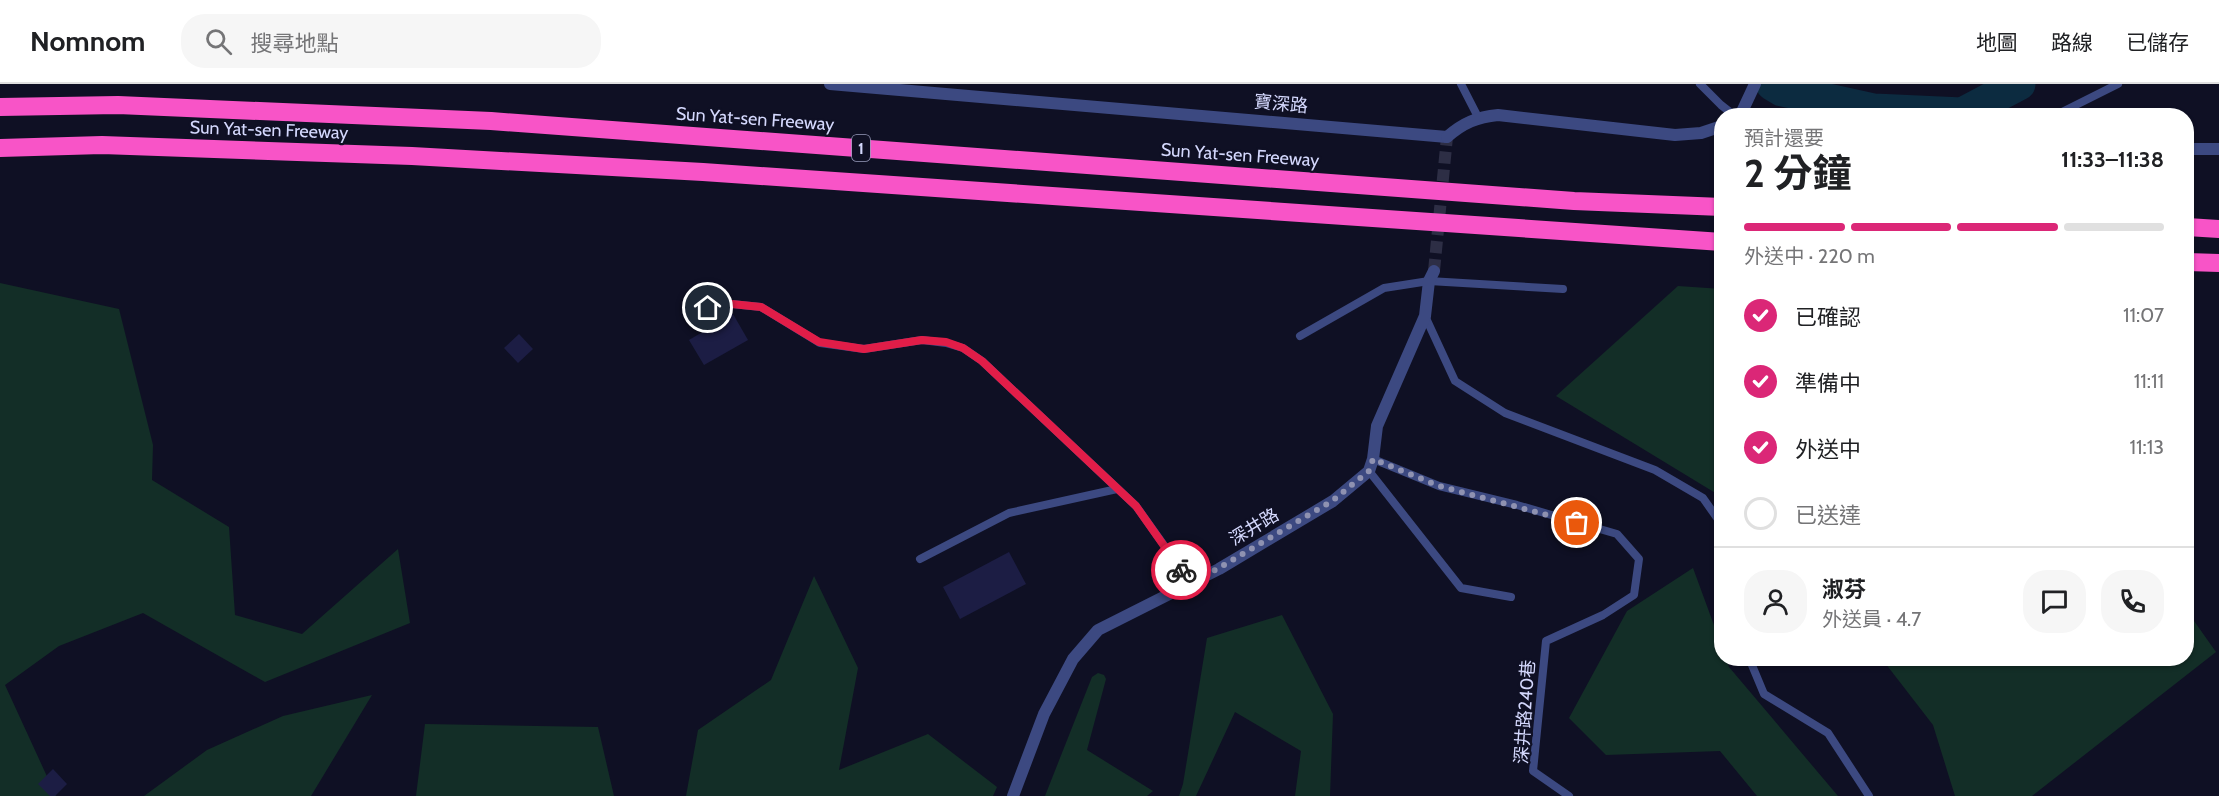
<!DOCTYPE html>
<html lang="zh-TW">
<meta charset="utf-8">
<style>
body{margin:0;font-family:Cabin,"Noto Sans TC",sans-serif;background:#f6f6f6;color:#202124;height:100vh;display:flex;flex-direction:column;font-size:22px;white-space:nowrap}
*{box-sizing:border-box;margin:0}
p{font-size:20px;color:#757577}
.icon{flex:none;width:33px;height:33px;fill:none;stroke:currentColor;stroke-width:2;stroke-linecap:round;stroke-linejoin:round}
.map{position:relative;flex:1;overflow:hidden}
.sheet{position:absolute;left:1714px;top:24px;width:480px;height:558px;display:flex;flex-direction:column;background:#fff;border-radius:24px;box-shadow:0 2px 4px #0004}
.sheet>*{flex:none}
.pin{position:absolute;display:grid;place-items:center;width:51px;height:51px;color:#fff;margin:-26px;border:3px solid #fff;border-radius:50%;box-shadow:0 2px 6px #0007}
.courier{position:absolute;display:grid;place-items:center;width:60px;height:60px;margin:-30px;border:4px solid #e11d48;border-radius:50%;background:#fff;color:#222;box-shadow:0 2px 8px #0007}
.overview em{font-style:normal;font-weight:700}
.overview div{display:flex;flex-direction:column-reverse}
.overview{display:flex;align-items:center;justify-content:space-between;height:102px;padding:0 30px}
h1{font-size:39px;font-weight:700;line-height:45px}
.bar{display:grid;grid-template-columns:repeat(4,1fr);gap:9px 6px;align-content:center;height:72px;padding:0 30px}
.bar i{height:8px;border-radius:4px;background:#e0e0e0}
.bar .current{background:#db2777}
.bar p{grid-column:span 4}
.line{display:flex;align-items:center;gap:15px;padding:0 30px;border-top:2px solid #e0e0e0}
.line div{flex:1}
.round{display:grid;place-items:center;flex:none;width:63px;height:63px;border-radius:24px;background:#f6f6f6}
ol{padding:0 30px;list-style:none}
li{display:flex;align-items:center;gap:18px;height:66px}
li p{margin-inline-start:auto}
li .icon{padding:6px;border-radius:50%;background:#db2777;color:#fff;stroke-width:4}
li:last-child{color:#757577}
li i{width:33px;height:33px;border:3px solid #e0e0e0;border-radius:50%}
header{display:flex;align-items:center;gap:36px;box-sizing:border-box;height:84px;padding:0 30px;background:#fff;border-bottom:2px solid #e0e0e0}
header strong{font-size:28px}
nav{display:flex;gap:33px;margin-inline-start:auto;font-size:21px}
.search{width:420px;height:54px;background:#f6f6f6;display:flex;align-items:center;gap:15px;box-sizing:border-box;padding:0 21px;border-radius:24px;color:#757577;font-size:22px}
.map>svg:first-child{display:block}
.green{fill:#132e27}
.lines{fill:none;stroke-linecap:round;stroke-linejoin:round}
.river{stroke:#0c2b40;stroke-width:33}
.building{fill:#1c1d44}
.tertiary-tunnel{stroke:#2d2e45;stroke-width:12;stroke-dasharray:12 6;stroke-linecap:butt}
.service{stroke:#3c4981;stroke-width:8}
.minor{stroke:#3c4981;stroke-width:12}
.tertiary{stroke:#3c4981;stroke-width:12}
.motorway{stroke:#f854c7;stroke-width:18}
.done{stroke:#8f92b1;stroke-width:6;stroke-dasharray:0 10.8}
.route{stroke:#e11d48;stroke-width:8}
.labels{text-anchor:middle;stroke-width:4.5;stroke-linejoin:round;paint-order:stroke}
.shield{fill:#0f1024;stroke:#999cbc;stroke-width:1.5}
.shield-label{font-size:16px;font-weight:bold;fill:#d4d8fd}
.street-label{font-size:18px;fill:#d4d8fd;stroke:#0f1024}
</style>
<header>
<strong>Nomnom</strong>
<div class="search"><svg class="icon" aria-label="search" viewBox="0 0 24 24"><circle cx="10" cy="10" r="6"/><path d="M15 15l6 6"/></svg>搜尋地點</div>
<nav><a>地圖</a><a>路線</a><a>已儲存</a></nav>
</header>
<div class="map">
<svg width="2219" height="712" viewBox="0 0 2219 712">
<rect width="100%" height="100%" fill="#0f1024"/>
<g class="green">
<path d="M 0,199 L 119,225 L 153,361 L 152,396 L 229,443 L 235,531 L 302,550 L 398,465 L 410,539 L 265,598 L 143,529 L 59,562 L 5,601 L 56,712 L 0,712 Z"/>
<path d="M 1678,202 L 1722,205 L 1722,413 L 1556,312 Z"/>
<path d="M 1693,484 L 1722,563 L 1722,574 L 1726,575 L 1729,583 L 1838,712 L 1757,712 L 1720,667 L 1606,671 L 1569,634 L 1627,527 Z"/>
<path d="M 814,492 L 858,584 L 839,686 L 928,650 L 997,703 L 993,712 L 686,712 L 698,646 L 771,596 Z"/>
<path d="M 2187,527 L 2216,568 L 2032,712 L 1955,712 L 1933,641 L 1882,575 L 2187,574 Z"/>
<path d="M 1282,531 L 1333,630 L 1330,712 L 1295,712 L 1301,667 L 1235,628 L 1196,712 L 1179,712 L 1183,700 L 1207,554 Z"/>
<path d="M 1098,589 L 1104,591 L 1106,595 L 1087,666 L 1153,707 L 1147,712 L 1045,712 L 1092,593 Z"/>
<path d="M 372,611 L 311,712 L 144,712 L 207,666 L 283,632 Z"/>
<path d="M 425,640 L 598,643 L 614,712 L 416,712 Z"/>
</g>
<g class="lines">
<path class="river" d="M 1772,0 L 1782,6 L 1874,26 L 1962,30 L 2019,0"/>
</g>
<g class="building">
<path d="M 733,230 L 748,256 L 704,281 L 689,256 Z"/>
<path d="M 519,250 L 533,265 L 518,279 L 504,264 Z"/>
<path d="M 1009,468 L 1026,500 L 960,535 L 943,503 Z"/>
<path d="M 53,685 L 67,700 L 55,712 L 50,712 L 38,700 Z"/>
</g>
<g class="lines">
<path class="tertiary-tunnel" d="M 1434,187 L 1447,53"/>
<g class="service">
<path d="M 1461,0 L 1478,33"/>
<path d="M 1700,0 L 1721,21 L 1735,32"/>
<path d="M 2054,32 L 2118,0"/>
<path d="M 694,229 L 722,219 L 761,223 L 820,259 L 864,265 L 922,256 L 946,259 L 963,264 L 982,277 L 1136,422 L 1191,499"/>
<path d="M 1425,232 L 1455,297 L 1505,329 L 1655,386 L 1703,414 L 1722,441"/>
<path d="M 1300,252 L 1384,204 L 1429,197 L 1563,205"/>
<path d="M 1373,375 L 1439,402 L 1517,421 L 1617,450 L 1639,475 L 1634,511 L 1603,531 L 1546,557 L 1533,687 L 1569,712"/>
<path d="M 1369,387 L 1461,504 L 1511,513"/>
<path d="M 920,475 L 1009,429 L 1117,405"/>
<path d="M 1749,574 L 1764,610 L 1828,649 L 1869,712"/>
</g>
<g class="minor">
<path d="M 830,0 L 1447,53"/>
<path d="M 2187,65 L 2219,65"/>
</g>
<g class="tertiary">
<path d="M 1740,32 L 1755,0"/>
<path d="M 1447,53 C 1463,39 1477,33 1498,31 L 1675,51 L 1701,49 L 1722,42"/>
<path d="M 1013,712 L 1044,630 L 1073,575 L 1098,546 L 1219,485 L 1333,417 L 1369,387 L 1373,375 L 1377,342 L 1425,232 L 1429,197 L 1434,187"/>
</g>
<g class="motorway">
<path d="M 0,23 L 118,21 L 491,37 L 1574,117 L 1722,123"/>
<path d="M 0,64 L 102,61 L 412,72 L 703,88 L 1722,158"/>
<path d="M 2187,143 L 2219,145"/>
<path d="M 2187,178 L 2219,179"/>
</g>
</g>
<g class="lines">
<path class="done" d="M 1181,486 L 1191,499 L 1219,484 L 1332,417 L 1369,387 L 1373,375 L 1439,402 L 1577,439"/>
<path class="route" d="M 708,224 L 722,219 L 761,223 L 819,258 L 864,265 L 922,256 L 946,258 L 963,264 L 982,277 L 1136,422 L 1181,486"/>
</g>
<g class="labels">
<rect class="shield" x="852" y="51" width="18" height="26" rx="4.5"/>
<g class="shield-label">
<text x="861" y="70">1</text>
</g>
<g class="street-label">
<text transform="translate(1281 20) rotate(5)" y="6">寶深路</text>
<text transform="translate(755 35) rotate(4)" y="6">Sun Yat-sen Freeway</text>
<text transform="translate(269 46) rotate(2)" y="6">Sun Yat-sen Freeway</text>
<text transform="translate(1240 71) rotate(4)" y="6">Sun Yat-sen Freeway</text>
<text transform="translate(1254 443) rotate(-31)" y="6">深井路</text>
<text transform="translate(1525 628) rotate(-86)" y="6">深井路240巷</text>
</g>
</g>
</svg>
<div class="pin" style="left:1577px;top:439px;background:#ea580c"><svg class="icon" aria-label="bag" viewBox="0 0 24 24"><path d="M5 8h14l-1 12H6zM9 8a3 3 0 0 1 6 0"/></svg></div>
<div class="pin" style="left:708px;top:224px;background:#1f2937"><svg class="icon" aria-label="home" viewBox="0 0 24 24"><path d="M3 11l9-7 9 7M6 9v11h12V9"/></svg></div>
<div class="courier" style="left:1181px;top:486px"><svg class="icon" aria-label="bike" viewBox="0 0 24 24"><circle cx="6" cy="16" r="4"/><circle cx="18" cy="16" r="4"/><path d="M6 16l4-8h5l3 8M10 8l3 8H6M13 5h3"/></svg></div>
<section class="sheet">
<div class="overview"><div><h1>2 分鐘</h1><p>預計還要</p></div><em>11:33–11:38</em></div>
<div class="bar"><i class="current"></i><i class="current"></i><i class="current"></i><i></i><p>外送中 · 220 m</p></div>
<ol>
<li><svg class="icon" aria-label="check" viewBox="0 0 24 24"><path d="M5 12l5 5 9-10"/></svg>已確認<p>11:07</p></li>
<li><svg class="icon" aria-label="check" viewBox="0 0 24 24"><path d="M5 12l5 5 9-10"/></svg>準備中<p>11:11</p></li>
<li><svg class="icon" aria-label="check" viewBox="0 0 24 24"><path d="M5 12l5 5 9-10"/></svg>外送中<p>11:13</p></li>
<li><i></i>已送達</li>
</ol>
<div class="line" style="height:108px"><a class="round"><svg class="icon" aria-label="person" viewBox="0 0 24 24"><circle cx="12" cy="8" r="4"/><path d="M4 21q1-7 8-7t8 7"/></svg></a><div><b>淑芬</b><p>外送員 · 4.7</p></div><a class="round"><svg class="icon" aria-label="chat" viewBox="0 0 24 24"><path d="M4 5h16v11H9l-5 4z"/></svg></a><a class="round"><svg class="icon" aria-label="phone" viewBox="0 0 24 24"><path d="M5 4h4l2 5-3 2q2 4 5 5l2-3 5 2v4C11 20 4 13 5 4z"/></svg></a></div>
</section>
</div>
